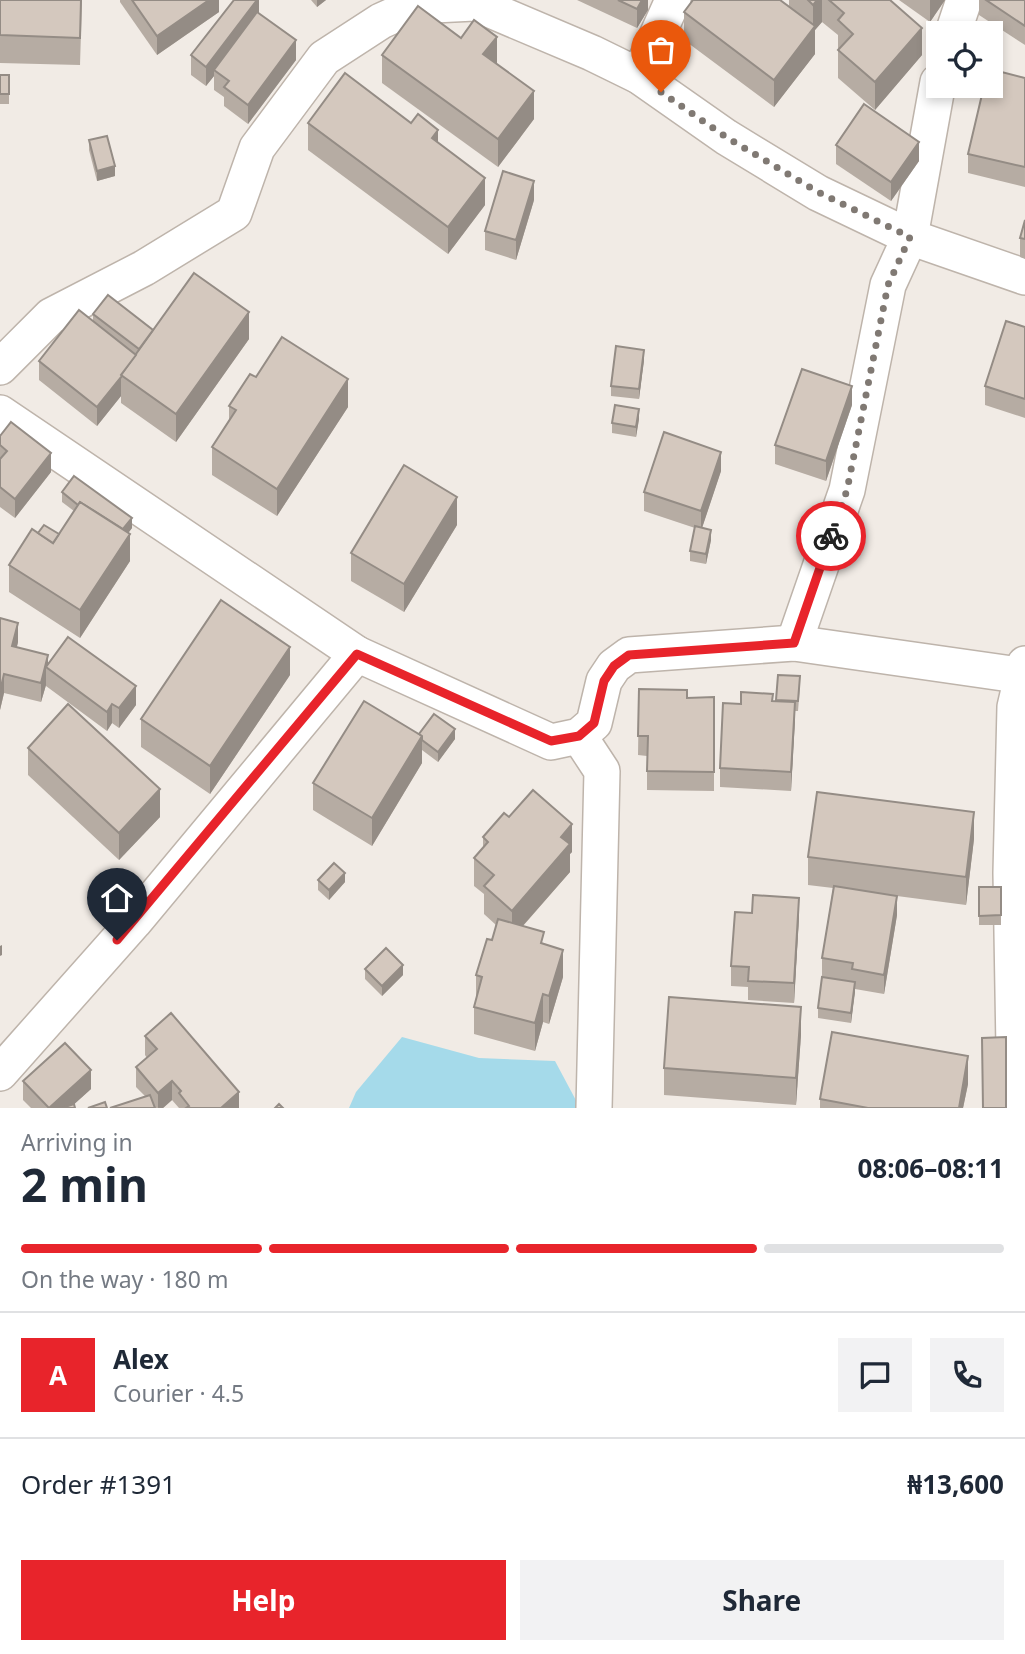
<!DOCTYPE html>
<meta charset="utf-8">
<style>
body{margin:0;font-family:"Noto Sans",sans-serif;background:#f2f2f3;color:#1f2937;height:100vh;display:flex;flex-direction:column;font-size:26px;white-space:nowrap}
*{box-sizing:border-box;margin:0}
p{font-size:23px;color:#747a83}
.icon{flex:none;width:38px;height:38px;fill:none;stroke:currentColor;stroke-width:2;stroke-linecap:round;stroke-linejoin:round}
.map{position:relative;height:1108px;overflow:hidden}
.drawer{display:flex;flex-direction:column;background:#fff;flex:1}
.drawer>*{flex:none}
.fabs{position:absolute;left:926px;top:21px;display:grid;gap:14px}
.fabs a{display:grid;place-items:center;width:77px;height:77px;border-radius:0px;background:#fff;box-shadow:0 4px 10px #0003;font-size:35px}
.pin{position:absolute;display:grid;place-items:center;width:60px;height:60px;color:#fff;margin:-72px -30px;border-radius:50% 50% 50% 0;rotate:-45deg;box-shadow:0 0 7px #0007}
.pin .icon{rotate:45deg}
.courier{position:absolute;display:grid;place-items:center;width:70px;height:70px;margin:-35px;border:5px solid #e8242b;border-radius:50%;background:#fff;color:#222;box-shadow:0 2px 9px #0007}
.head em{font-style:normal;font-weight:700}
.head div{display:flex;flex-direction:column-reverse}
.head{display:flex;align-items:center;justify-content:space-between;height:119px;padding:0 21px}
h1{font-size:46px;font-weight:700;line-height:52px}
.bar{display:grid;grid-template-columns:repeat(4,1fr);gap:10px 7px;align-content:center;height:84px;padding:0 21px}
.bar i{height:9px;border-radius:5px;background:#e0e1e3}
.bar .on{background:#e8242b}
.bar p{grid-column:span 4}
.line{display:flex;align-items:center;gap:18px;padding:0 21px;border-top:2px solid #e0e1e3}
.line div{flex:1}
.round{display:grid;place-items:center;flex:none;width:74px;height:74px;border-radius:0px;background:#f2f2f3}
.button{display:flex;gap:14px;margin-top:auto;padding:14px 21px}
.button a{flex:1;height:80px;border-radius:0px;background:#e8242b;color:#fff;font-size:28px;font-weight:700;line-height:80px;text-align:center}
.button a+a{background:#f2f2f3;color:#1f2937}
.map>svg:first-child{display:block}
.water{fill:#a5daea}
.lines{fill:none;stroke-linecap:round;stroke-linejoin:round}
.street-casing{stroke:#beb4ab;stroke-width:38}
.street{stroke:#fff;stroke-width:35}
.wall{fill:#b6aca3}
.shaded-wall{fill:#948c85}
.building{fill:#d4c8be;stroke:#948c85;stroke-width:2}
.done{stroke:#807973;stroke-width:7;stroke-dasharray:0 12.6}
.route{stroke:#e8242b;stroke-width:9}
</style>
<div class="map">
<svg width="1025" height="1108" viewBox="0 0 1025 1108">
<rect width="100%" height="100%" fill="#f1ebe5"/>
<path class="water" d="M 402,1037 L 479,1058 L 555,1061 L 579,1106 L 578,1108 L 349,1108 L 356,1092 Z"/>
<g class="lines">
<g class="street-casing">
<g id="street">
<path d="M 953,33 L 964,0"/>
<path d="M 639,76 L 673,0"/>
<path d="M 0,367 L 51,316 L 144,268 L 234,213 L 257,148 L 324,58 L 381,21 L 414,6 L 474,3 L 592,53 L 639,76 L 726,137 L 818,193 L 910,237 L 1025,277"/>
<path d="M 0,413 L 357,654 L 551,742 L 579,736 L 594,723 L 604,681 L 614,666 L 629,655 L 794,643 L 1025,676"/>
<path d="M 794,643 L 847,490 L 888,285 L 910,237 L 938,82"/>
<path d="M 579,736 L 602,771 L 594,1108"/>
<path d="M 0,1073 L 134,922 L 357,654"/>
<path d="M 1015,1108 L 1011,873 L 1015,707 L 1025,664"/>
</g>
</g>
<use href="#street" class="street"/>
</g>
<g class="wall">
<path d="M 0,0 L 82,0 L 80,65 L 0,63 Z"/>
<path d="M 120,0 L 219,0 L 219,12 L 157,55 L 120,2 Z"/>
<path d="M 259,0 L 259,13 L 296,60 L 248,124 L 224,106 L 224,97 L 214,90 L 214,76 L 206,86 L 191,75 L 191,55 Z"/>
<path d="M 311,0 L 326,0 L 317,7 Z"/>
<path d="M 577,0 L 648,0 L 648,10 L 637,28 Z"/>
<path d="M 789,0 L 890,0 L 922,55 L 875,110 L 838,78 L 838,50 L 839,49 L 838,48 L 838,35 L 822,22 L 815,30 L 815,54 L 774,107 L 684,40 L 684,12 L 789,6 Z"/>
<path d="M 899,0 L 945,0 L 930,22 Z"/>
<path d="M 979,0 L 1025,0 L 1025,45 L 979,15 Z"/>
<path d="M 382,55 L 497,64 L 534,119 L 498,167 L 382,83 Z"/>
<rect x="0" y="75" width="9" height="29"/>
<path d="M 1025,78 L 1025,187 L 968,173 L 968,154 Z"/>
<path d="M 308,123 L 438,143 L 485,205 L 448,254 L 308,150 Z"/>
<path d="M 89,140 L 115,176 L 97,181 L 89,150 Z"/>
<path d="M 836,145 L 919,161 L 891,201 L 836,164 Z"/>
<path d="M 534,200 L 516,260 L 485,250 L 485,231 Z"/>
<path d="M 1025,220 L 1025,259 L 1020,257 L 1020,238 Z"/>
<path d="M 93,314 L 153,330 L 249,339 L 176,442 L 121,403 L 121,396 L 97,426 L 39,380 L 39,361 L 93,321 Z"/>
<path d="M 1025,327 L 1025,418 L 985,405 L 985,386 Z"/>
<path d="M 644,360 L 639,399 L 611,396 L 611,386 Z"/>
<path d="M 256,377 L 348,407 L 277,516 L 212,475 L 212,447 L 229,420 L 229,406 Z"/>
<path d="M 852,405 L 826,481 L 775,464 L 775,445 Z"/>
<path d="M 639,419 L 636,437 L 612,433 L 612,423 Z"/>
<path d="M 0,436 L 51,472 L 15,518 L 0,507 Z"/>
<path d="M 721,471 L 702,528 L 711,540 L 706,564 L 690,561 L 690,551 L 695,528 L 644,511 L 644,492 Z"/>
<path d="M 62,492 L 132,528 L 128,533 L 130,561 L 80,638 L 9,592 L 9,565 L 38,533 L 59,534 L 74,511 L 62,502 Z"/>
<path d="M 457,525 L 404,612 L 351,581 L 351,553 Z"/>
<path d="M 0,618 L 18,642 L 17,647 L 136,705 L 119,728 L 112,723 L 107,731 L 46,686 L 46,685 L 41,702 L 4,693 L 0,710 Z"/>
<path d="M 290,675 L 210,794 L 141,747 L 141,719 Z"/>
<path d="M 778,675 L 800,686 L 798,711 L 795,711 L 791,791 L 720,787 L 720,768 L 741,704 L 776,701 Z"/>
<path d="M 639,689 L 687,698 L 714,697 L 714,791 L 647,790 L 647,756 L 638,755 Z"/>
<path d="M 419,734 L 455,739 L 438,762 L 422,750 L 422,763 L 372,846 L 313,810 L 313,783 Z"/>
<path d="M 28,748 L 160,817 L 119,860 L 28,775 Z"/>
<path d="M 509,817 L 572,852 L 570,854 L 570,872 L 523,926 L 544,944 L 563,977 L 549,1024 L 543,1022 L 535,1051 L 474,1034 L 474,1007 L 476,998 L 476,975 L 492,940 L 496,925 L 484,914 L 484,894 L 474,886 L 474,858 L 483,848 L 483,837 Z"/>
<path d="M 974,839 L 966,905 L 897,896 L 897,915 L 884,994 L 855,989 L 851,1023 L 818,1018 L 818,1008 L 822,977 L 822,958 L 833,888 L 808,885 L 808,857 Z"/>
<path d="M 318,880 L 345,882 L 329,900 L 318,890 Z"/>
<rect x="979" y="887" width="22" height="38"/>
<path d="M 799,917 L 794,1003 L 748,1000 L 748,987 L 731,986 L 731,966 Z"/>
<path d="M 365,969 L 403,975 L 382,996 L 365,979 Z"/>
<path d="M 801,1035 L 796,1105 L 664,1095 L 664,1068 Z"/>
<path d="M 145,1036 L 239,1108 L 179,1108 L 172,1100 L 163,1108 L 110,1108 L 145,1096 L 136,1087 L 136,1067 L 147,1058 L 145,1055 Z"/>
<path d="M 23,1081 L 91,1089 L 74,1104 L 75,1108 L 31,1108 L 23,1100 Z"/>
<path d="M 968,1084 L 963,1108 L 820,1108 L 820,1099 Z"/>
</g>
<g class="shaded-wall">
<path d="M 209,0 L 219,0 L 219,12 L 157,55 L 157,36 Z"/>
<path d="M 257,0 L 259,0 L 259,18 L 214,70 L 214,76 L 206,86 L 206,67 Z"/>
<path d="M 317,0 L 326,0 L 317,7 Z"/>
<path d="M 642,0 L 648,0 L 648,10 L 637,28 L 637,9 Z"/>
<path d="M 817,0 L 822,0 L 822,22 L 815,30 L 815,54 L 774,107 L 774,80 L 813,29 L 813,5 Z"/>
<path d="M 930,0 L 945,0 L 930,22 Z"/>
<path d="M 922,28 L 922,55 L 875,110 L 875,82 Z"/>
<path d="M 497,37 L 497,64 L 483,54 Z"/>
<path d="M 296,40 L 296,60 L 248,124 L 248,105 Z"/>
<path d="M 534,91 L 534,119 L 498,167 L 498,139 Z"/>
<path d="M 438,130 L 438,157 L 432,138 Z"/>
<path d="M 919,142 L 919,161 L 891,201 L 891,182 Z"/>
<path d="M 115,166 L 115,176 L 97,181 L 97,171 Z"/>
<path d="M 485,178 L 485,205 L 448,254 L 448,227 Z"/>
<path d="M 534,181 L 534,200 L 516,260 L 516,240 Z"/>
<path d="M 249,312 L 249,339 L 176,442 L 176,414 Z"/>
<path d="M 644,350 L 644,360 L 639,399 L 639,389 Z"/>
<path d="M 121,377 L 121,396 L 97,426 L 97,407 Z"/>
<path d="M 348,379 L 348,407 L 277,516 L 277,489 Z"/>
<path d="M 852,386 L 852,405 L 826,481 L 826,461 Z"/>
<path d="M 639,409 L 639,419 L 636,437 L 636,427 Z"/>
<path d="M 721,452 L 721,471 L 701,531 L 701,511 Z"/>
<path d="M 51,453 L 51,472 L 15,518 L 15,499 Z"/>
<path d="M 457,497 L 457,525 L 404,612 L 404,584 Z"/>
<path d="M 132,518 L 132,528 L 120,544 L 120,534 Z"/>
<path d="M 711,530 L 711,540 L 706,564 L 706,554 Z"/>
<path d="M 130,534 L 130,561 L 80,638 L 80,610 Z"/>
<path d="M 18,623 L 18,642 L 12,665 L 12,646 Z"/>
<path d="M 290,647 L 290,675 L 210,794 L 210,766 Z"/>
<path d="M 48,655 L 48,669 L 46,667 L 46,685 L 41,702 L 41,683 Z"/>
<path d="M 4,674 L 4,693 L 0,710 L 0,691 Z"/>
<path d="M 136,686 L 136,705 L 119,728 L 119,708 Z"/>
<path d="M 795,702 L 795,721 L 791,791 L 791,772 Z"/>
<path d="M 112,704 L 112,723 L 107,731 L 107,712 Z"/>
<path d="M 455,729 L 455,739 L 438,762 L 438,752 Z"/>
<path d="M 422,736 L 422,763 L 372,846 L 372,818 Z"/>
<path d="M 160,789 L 160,817 L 119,860 L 119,833 Z"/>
<path d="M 974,812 L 974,839 L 966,905 L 966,877 Z"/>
<path d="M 572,824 L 572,852 L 570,854 L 570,872 L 512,938 L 512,911 L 561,837 Z"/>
<path d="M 345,873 L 345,882 L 329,900 L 329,890 Z"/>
<path d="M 897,896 L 897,915 L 884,994 L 884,975 Z"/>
<path d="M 799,898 L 799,917 L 794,1003 L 794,983 Z"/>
<path d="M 2,945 L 2,955 L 0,956 L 0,946 Z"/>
<path d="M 563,950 L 563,977 L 549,1024 L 549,996 Z"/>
<path d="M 403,965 L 403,975 L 382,996 L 382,986 Z"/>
<path d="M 855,982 L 855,992 L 851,1023 L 851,1013 Z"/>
<path d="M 543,994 L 543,1022 L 535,1051 L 535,1023 Z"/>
<path d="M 801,1007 L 801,1035 L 796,1105 L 796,1078 Z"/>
<path d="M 968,1056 L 968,1084 L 963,1108 L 959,1108 Z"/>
<path d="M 91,1070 L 91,1089 L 70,1108 L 49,1108 Z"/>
<path d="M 172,1081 L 172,1100 L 163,1108 L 158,1108 L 158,1093 Z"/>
<path d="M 239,1092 L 239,1108 L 221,1108 Z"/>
</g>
<g class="building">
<path d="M 0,0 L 81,0 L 80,38 L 0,35 Z"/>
<path d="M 132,0 L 209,0 L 157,36 Z"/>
<path d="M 234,0 L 257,0 L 206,67 L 191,55 Z"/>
<path d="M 618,0 L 642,0 L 637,9 Z"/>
<path d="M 693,0 L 780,0 L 815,26 L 774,80 L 684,12 Z"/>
<path d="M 808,0 L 817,0 L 813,5 Z"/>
<path d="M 829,0 L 890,0 L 922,28 L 875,82 L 838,50 L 853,34 L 838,20 L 844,13 Z"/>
<path d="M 986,0 L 1025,0 L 1025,26 Z"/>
<path d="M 418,6 L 461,38 L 474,20 L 497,37 L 483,54 L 534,91 L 498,139 L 382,55 Z"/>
<path d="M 257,12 L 296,40 L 248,105 L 224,87 L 229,81 L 214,70 Z"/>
<path d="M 990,69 L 1025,78 L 1025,167 L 968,154 L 984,86 L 990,86 Z"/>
<path d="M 345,73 L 411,123 L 418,114 L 438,130 L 432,138 L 485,178 L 448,227 L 308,123 Z"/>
<rect x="0" y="75" width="9" height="19"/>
<path d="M 864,104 L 919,142 L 891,182 L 836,145 Z"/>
<path d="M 107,136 L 115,166 L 97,171 L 89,140 Z"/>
<path d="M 503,171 L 534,181 L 516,240 L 485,231 Z"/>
<path d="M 1025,220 L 1025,239 L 1020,238 Z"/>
<path d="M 194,273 L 249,312 L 176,414 L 121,375 Z"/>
<path d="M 108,295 L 153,330 L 139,349 L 93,314 Z"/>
<path d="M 79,310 L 136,355 L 121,375 L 122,376 L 97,407 L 39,361 Z"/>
<path d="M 1006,321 L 1025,327 L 1025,399 L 985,386 Z"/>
<path d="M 282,337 L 348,379 L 277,489 L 212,447 L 236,410 L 229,406 L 250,374 L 256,377 Z"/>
<path d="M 616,346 L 644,350 L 639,389 L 611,386 Z"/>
<path d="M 802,369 L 852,386 L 826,461 L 775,445 Z"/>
<path d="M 615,405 L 639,409 L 636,427 L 612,423 Z"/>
<path d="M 11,422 L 51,453 L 15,499 L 0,487 L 0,459 L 7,451 L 0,445 L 0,436 Z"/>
<path d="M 664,432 L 721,452 L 701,511 L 644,492 Z"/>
<path d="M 404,465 L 457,497 L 404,584 L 351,553 Z"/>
<path d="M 74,476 L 132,518 L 123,529 L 80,502 L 78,505 L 62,492 Z"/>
<path d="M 80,502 L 130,534 L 80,610 L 9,565 L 32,529 L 53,543 Z"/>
<path d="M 44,525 L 59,534 L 53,543 L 38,533 Z"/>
<path d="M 695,526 L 711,530 L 706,554 L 690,551 Z"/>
<path d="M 221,600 L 290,647 L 210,766 L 141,719 Z"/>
<path d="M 0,618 L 18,623 L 12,646 L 48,655 L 41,683 L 4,674 L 0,691 Z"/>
<path d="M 68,637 L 136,686 L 119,708 L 112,704 L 107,712 L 46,667 Z"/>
<path d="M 778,675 L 800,676 L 798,701 L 776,700 Z"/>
<path d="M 639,689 L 687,690 L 687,698 L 714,697 L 714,772 L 647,771 L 648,736 L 638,736 Z"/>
<path d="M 741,692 L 773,694 L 772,701 L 795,702 L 791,772 L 720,768 L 723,703 L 741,704 Z"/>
<path d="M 364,701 L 422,736 L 372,818 L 313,783 Z"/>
<path d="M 68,704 L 160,789 L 119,833 L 28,748 Z"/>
<path d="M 434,714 L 455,729 L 438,752 L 422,740 L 422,736 L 419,734 Z"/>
<path d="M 533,790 L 572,824 L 561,837 L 570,844 L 512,911 L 484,886 L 494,875 L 474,858 L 488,842 L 483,837 L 504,813 L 509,817 Z"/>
<path d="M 817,792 L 974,812 L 966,877 L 808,857 Z"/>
<path d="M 334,863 L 345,873 L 329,890 L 318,880 Z"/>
<path d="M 834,886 L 897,896 L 884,975 L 852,969 L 853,963 L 822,958 Z"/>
<path d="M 979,887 L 1001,887 L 1001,915 L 979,916 Z"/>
<path d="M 753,895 L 799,898 L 794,983 L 748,981 L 749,967 L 731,966 L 735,912 L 752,913 Z"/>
<path d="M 498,919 L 544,932 L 541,943 L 563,950 L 549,996 L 543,994 L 535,1023 L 474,1007 L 482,977 L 476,975 L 487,939 L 492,940 Z"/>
<path d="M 386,948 L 403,965 L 382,986 L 365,969 Z"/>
<path d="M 822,977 L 855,982 L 851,1013 L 818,1008 Z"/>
<path d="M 669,997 L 801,1007 L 796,1078 L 664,1068 Z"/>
<path d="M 171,1013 L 239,1092 L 221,1108 L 186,1108 L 189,1106 L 179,1093 L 181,1091 L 172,1081 L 158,1093 L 136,1067 L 157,1049 L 145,1036 Z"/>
<path d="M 832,1032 L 968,1056 L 959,1108 L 868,1108 L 820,1099 Z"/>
<path d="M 1006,1037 L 1006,1108 L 983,1108 L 982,1038 Z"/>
<path d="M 65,1043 L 91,1070 L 49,1108 L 23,1081 Z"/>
<path d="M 150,1095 L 155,1108 L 110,1108 Z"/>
<path d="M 105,1102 L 107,1108 L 88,1108 Z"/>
<path d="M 74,1104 L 75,1108 L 62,1108 Z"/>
<path d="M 279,1104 L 283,1108 L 275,1108 Z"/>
</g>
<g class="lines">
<path class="done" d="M 661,92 L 726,137 L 818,192 L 910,237 L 888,285 L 847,490 L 831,536"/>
<path class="route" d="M 117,940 L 357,654 L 551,741 L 579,736 L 594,723 L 604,681 L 614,666 L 629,655 L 794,643 L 831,536"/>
</g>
</svg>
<div class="fabs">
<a><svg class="icon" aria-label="locate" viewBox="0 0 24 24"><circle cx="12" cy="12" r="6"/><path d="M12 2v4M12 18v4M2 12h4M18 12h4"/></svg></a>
</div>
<div class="pin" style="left:661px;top:92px;background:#ea580c"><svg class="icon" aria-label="bag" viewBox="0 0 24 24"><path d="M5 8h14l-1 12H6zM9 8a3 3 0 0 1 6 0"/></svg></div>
<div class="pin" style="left:117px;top:940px;background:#1f2937"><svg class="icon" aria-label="home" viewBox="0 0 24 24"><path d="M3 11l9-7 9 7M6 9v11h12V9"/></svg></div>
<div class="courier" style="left:831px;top:536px"><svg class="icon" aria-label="bike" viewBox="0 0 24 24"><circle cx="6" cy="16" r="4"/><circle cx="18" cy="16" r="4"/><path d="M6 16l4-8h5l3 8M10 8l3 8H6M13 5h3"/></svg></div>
</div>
<section class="drawer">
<div class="head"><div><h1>2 min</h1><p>Arriving in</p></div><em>08:06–08:11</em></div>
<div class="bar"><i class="on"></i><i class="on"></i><i class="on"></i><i></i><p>On the way · 180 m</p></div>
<div class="line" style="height:126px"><b class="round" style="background:#e8242b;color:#fff">A</b><div><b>Alex</b><p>Courier · 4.5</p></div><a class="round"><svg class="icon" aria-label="chat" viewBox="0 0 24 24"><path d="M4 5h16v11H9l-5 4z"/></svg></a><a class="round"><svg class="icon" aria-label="phone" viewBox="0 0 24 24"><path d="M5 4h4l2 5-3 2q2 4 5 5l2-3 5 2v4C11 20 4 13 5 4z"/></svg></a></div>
<div class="line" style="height:91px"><div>Order #1391</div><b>₦13,600</b></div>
<div class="button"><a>Help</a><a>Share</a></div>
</section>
